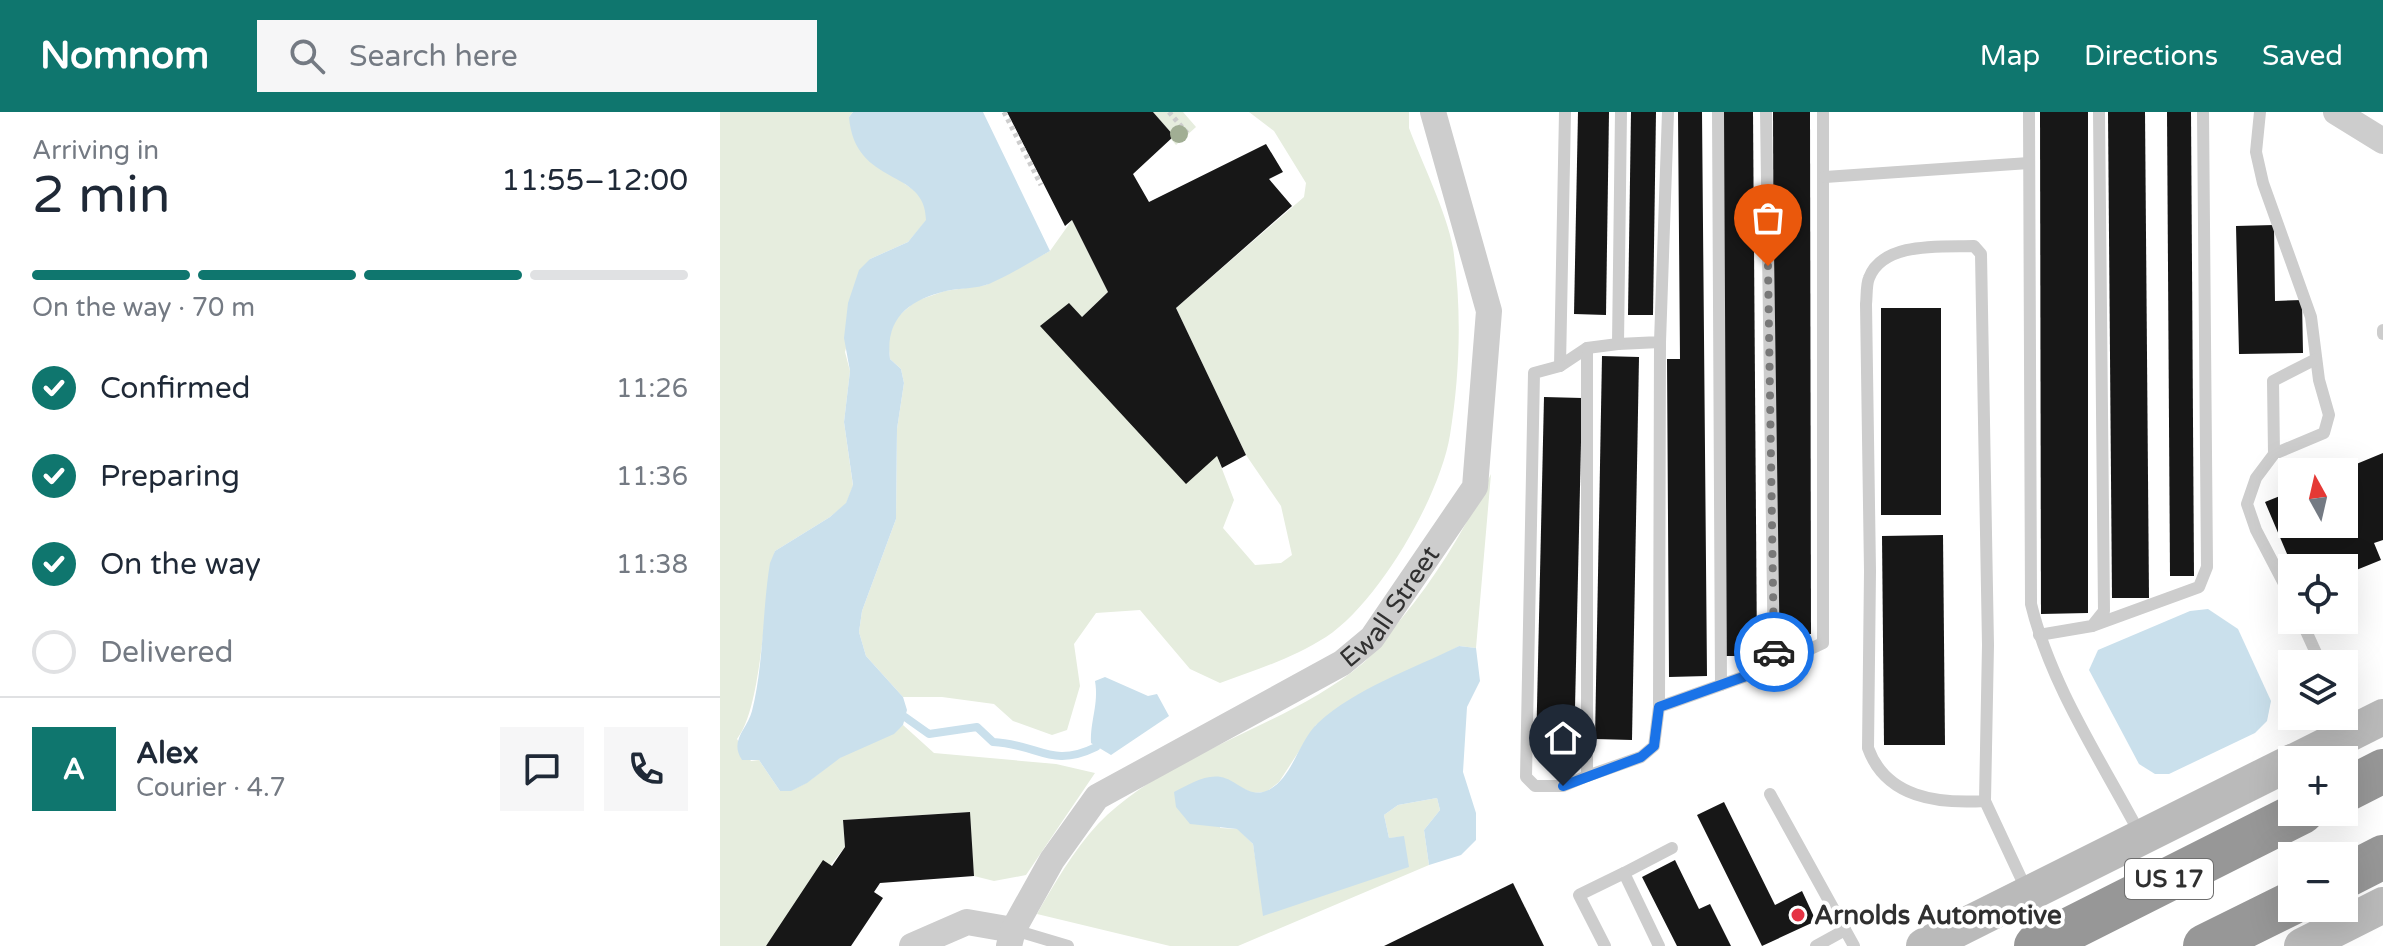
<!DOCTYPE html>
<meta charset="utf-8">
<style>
body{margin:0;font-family:"Varela Round",sans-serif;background:#f6f6f7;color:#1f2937;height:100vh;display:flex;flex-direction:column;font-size:30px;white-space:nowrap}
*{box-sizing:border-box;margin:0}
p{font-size:26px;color:#747a83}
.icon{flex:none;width:44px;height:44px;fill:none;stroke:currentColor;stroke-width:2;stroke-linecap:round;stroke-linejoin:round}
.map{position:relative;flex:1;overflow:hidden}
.panel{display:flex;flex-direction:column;background:#fff;width:720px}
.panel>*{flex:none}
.needle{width:52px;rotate:352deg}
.fabs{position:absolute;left:1558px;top:346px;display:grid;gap:16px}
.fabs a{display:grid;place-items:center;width:80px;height:80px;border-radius:0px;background:#fff;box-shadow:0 8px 32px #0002;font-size:40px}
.pin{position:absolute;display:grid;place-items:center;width:68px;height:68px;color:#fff;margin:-82px -34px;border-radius:50% 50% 50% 0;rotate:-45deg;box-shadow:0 0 8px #0007}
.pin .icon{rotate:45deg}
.courier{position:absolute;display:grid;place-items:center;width:80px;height:80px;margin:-40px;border:6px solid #1a73e8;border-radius:50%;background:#fff;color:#222;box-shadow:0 2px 10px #0007}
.head em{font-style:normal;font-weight:600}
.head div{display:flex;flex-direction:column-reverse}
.head{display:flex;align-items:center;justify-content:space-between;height:136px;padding:0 32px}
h1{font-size:52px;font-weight:600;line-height:60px}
.bar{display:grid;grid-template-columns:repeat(4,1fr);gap:12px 8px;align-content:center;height:96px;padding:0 32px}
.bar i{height:10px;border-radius:6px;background:#e0e1e3}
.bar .active{background:#0f766e}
.bar p{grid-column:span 4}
.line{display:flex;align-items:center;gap:20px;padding:0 32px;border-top:2px solid #e0e1e3}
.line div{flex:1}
.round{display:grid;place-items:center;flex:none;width:84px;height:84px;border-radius:0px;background:#f6f6f7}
ol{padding:0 32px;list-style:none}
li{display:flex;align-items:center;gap:24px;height:88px}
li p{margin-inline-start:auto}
li .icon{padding:8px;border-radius:50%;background:#0f766e;color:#fff;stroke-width:4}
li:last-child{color:#747a83}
li i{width:44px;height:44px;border:4px solid #e0e1e3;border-radius:50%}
header{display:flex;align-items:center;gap:48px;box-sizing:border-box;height:112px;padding:0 40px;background:#0f766e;color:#fff}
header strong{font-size:38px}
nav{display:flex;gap:44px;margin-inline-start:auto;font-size:28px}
.search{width:560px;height:72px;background:#f6f6f7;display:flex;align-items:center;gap:20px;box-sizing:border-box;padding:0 28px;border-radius:0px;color:#747a83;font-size:30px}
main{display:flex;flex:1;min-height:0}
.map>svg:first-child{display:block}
.green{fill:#e6edde}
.water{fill:#cae0ec}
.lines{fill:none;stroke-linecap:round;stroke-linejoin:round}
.stream{stroke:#cae0ec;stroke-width:8}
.building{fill:#171717}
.path{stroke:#cdcdcd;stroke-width:5;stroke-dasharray:4 4;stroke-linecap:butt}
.lane{stroke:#cdcdcd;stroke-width:12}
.street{stroke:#cdcdcd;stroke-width:26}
.secondary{stroke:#bababa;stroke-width:36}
.highway{stroke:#979797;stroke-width:44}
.tree{fill:#a1ae94}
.done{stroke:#787878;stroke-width:8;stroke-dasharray:0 14.4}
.route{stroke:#1a73e8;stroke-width:10}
.poi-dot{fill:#e53445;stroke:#fff;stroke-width:3}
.labels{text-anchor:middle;stroke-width:8;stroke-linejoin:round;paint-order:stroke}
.shield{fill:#fff;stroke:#6e6e6e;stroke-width:2}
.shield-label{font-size:24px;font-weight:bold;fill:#303030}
.street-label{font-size:26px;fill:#303030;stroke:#fff}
.poi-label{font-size:26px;font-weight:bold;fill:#303030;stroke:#fff;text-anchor:start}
</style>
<header>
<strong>Nomnom</strong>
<div class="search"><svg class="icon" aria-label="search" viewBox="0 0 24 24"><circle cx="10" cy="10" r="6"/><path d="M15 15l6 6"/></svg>Search here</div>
<nav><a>Map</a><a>Directions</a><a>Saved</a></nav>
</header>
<main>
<section class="panel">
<div class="head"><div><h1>2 min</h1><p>Arriving in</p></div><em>11:55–12:00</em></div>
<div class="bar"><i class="active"></i><i class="active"></i><i class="active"></i><i></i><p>On the way · 70 m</p></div>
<ol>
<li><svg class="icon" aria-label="check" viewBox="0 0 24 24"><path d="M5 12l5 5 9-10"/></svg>Confirmed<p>11:26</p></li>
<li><svg class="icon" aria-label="check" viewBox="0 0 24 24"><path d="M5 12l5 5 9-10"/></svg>Preparing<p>11:36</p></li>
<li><svg class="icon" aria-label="check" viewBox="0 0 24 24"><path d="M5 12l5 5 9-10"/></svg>On the way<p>11:38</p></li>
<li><i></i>Delivered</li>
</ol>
<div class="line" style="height:144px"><b class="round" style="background:#0f766e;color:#fff">A</b><div><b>Alex</b><p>Courier · 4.7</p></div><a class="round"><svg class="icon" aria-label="chat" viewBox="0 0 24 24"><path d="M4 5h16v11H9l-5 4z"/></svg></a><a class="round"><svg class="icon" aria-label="phone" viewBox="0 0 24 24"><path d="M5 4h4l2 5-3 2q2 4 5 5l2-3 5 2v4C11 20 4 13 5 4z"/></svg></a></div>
</section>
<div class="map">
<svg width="1663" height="834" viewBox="0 0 1663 834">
<rect width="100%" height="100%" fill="#fff"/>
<g class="green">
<path d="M 0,0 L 133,0 L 129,5 L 185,72 L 201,83 L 206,92 L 206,109 L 188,130 L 150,147 L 125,240 L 130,259 L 124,310 L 133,374 L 126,392 L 110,405 L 55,439 C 43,487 43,593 17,627 L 31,649 L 39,648 L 60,679 C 85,679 101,657 121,645 C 141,633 166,629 183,613 L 214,641 L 336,652 L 375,661 L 306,763 L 274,769 L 254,764 L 249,700 L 123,708 L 125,735 L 46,834 L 0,834 Z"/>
<path d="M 433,0 L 463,0 L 476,15 L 456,33 L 451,27 L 454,24 Z"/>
<path d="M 529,0 L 689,0 L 689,16 C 702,51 727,101 733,136 C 742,196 740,263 730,323 C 720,385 658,491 606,525 C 573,546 536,558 500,571 L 470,557 L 420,498 L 376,501 L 354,532 L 360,574 L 347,618 L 332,623 L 293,609 L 274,592 L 222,585 L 183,585 L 146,544 L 139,520 L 142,499 L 176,407 L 177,317 L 184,271 L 181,257 L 170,247 L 168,228 L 176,206 L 196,189 L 225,179 L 266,173 L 330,139 L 352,108 L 388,180 L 362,205 L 321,214 L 497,344 L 514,388 L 503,416 L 535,453 L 561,451 L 572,443 L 561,394 L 526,343 L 456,196 L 584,85 L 586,71 L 554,19 Z"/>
<path d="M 771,362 L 756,536 L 739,534 L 596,613 L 559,670 L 546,680 L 532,681 L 500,665 L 500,716 L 518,717 L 533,732 L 544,803 L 684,725 L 669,726 L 664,703 L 678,693 L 717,686 L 720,698 L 704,718 L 709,753 L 518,834 L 450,834 L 317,802 C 334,772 354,738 378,712 C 446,641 565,616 642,552 C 653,543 661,530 670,520 C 712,472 744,420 771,362 Z"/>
</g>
<g class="water">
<path d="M 133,0 L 263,0 L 330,139 C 310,150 290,163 269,172 C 256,177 240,176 226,179 C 189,188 165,206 170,247 L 181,257 L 184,271 L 177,317 L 176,407 L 142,499 L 139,520 L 146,544 L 183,585 L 187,598 L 183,613 L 174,622 L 120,646 L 87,671 L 71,679 L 60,679 L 39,648 L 22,648 C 9,628 27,618 32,599 C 44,552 42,499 50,451 L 55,439 L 110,405 L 126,391 L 133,373 L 124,310 L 130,259 L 124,226 L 128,191 L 139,158 L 150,147 L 188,130 L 206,108 C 206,55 135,76 129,5 Z"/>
<path d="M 1488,497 L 1518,517 L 1551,589 L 1547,609 L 1535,621 L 1449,662 L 1435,662 L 1419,652 L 1369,558 L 1378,538 L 1470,499 Z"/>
<path d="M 739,534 L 756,536 L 760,569 L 747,595 L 743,660 L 756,701 L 756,728 L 741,743 L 709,753 L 704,718 L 720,698 L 717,686 L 678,693 L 664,703 L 669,726 L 684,724 L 689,755 L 543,804 L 533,732 L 517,717 L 470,712 L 456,695 L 454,680 C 468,673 485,662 501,665 C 517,668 528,686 546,679 C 572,669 578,629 598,611 C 636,576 693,557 739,534 Z"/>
<path d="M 385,565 L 428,584 L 437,582 L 449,604 L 391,643 L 371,631 C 370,609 379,592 375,569 Z"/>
</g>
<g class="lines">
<path class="stream" d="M 185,605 L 209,622 L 257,615 L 273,630 C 319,632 331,657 376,635"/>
</g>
<g class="building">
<path d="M 287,0 L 433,0 L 454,24 L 413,62 L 429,90 L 546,32 L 563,60 L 549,67 L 572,94 L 456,196 L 526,343 L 502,356 L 497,344 L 466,372 L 320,214 L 349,191 L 362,205 L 388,180 L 352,108 L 345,114 Z"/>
<path d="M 858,0 L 889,0 L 886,203 L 854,202 Z"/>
<path d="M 911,0 L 936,0 L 933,203 L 908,203 Z"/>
<path d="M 958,0 L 982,0 L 987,564 L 949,565 L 947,247 L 960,247 Z"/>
<path d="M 1003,0 L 1033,0 L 1037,544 L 1006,544 Z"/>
<path d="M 1053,0 L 1090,0 L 1091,522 L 1055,522 Z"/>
<path d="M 1320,0 L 1368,0 L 1368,501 L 1321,502 Z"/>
<path d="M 1388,0 L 1425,0 L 1429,486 L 1392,486 Z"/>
<path d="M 1447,0 L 1471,0 L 1474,464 L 1450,464 Z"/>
<path d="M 1554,113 L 1555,189 L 1582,188 L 1583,241 L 1519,242 L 1516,114 Z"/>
<rect x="1161" y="196" width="60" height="207"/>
<path d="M 882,244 L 919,245 L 912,628 L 875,627 Z"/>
<path d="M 824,285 L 862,286 L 854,640 L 816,639 Z"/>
<path d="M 1663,341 L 1663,428 L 1654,431 L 1661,448 L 1624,463 L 1616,444 L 1587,456 L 1573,456 L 1545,390 L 1572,379 L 1572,412 L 1624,412 L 1624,360 L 1617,360 Z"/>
<path d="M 1223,423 L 1225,633 L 1164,633 L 1162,424 Z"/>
<path d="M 1004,690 L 1055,793 L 1082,779 L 1096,809 L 1042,834 L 977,703 Z"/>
<path d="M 250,700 L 254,764 L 160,771 L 154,780 L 163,786 L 131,834 L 46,834 L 103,748 L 112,754 L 125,735 L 123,708 Z"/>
<path d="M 955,748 L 979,797 L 990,792 L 1011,834 L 957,834 L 922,765 Z"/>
<path d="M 793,771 L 824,834 L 664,834 Z"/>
</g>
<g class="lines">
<g class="path">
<path d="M 284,0 L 321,73"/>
<path d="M 449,0 L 468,22"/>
</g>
<g class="lane">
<path d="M 845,0 L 840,254 L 867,236 L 867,664 L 921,645 L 934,634 L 939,595 L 1054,554 L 1103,531 L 1103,0"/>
<path d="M 998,0 L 1001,573"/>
<path d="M 1046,0 L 1054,554"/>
<path d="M 1309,0 L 1311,492 C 1331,574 1381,648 1420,722"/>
<path d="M 1540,0 L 1536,40 L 1543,71 L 1591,205 L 1599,268 L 1609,303 L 1604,321 L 1554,342 L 1536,366 L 1527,392 L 1536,418 L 1572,487"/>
<path d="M 1105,65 L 1309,51"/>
<path d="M 1663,218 L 1663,222"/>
<path d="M 898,232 L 940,230 L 948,0"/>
<path d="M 867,236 L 898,232 L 901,0"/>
<path d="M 840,254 L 814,261 L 806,665 L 815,674 L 843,674 L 867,664"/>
<path d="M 1554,342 L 1553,269 L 1596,247"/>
<path d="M 1581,508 L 1601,552"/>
<path d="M 1372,514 L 1479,475 L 1487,455 L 1483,0"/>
<path d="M 1319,523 L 1372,514 L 1384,499 L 1379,0"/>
<path d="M 939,595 L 940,230"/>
<path d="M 1050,682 L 1134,834"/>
<path d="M 1265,689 C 1218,692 1166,686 1148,636 L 1150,459 L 1146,192 C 1147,184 1146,173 1149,166 C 1163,129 1222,135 1254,134 L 1261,142 L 1268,533 L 1265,689 L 1307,779"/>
<path d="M 904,761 L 952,736"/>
<path d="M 294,818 L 348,834"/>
<path d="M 885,834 L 859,783 L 904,761 L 939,834"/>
<path d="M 1096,834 L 1125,818"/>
</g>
<g class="street">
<path d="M 1616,0 L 1663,29"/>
<path d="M 192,834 L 247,810 L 293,818"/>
<path id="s1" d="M 289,834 L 293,818 L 332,748 L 377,685 L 622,551 L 652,526 L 755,375 L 769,199 L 713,0"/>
</g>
<g class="secondary">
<path d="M 1577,648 L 1663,605"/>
<path d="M 1204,834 L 1572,650"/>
<path d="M 1582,834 L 1663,793"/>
</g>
<g class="highway">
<path d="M 1624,679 L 1663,659"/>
<path d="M 1624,765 L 1663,745"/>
<path d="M 1316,834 L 1582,700"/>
<path d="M 1485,834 L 1572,791"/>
</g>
</g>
<circle class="tree" cx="459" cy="22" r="9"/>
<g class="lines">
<path class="done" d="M 1048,154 L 1054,540"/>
<path class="route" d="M 843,674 L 921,645 L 934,634 L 939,595 L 1054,554 L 1054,540"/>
</g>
<circle class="poi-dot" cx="1078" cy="803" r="8"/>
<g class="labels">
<rect class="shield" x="1405" y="747" width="88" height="40" rx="6"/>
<g class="shield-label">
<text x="1449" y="775">US 17</text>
</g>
<g class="street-label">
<text dy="9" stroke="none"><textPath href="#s1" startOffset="528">Ewall Street</textPath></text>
</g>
<g class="poi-label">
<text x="1094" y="812">Arnolds Automotive</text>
</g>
</g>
</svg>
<div class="fabs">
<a><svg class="needle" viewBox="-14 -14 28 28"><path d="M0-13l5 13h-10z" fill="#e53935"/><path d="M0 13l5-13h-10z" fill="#747a83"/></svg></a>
<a><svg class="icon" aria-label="locate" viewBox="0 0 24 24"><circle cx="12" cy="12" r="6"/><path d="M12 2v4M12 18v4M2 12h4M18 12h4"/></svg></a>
<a><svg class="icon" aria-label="layers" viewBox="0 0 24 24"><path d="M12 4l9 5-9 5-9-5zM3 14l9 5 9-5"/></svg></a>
<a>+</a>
<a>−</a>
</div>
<div class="pin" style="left:1048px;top:154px;background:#ea580c"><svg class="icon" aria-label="bag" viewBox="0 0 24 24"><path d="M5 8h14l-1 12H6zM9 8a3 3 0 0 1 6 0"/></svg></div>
<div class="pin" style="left:843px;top:674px;background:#1f2937"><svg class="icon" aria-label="home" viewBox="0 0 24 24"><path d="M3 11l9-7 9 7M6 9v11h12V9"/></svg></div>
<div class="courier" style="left:1054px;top:540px"><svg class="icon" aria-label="car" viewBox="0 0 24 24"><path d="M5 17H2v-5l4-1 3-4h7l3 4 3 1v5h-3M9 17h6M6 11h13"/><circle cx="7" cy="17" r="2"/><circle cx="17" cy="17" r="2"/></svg></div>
</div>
</main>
